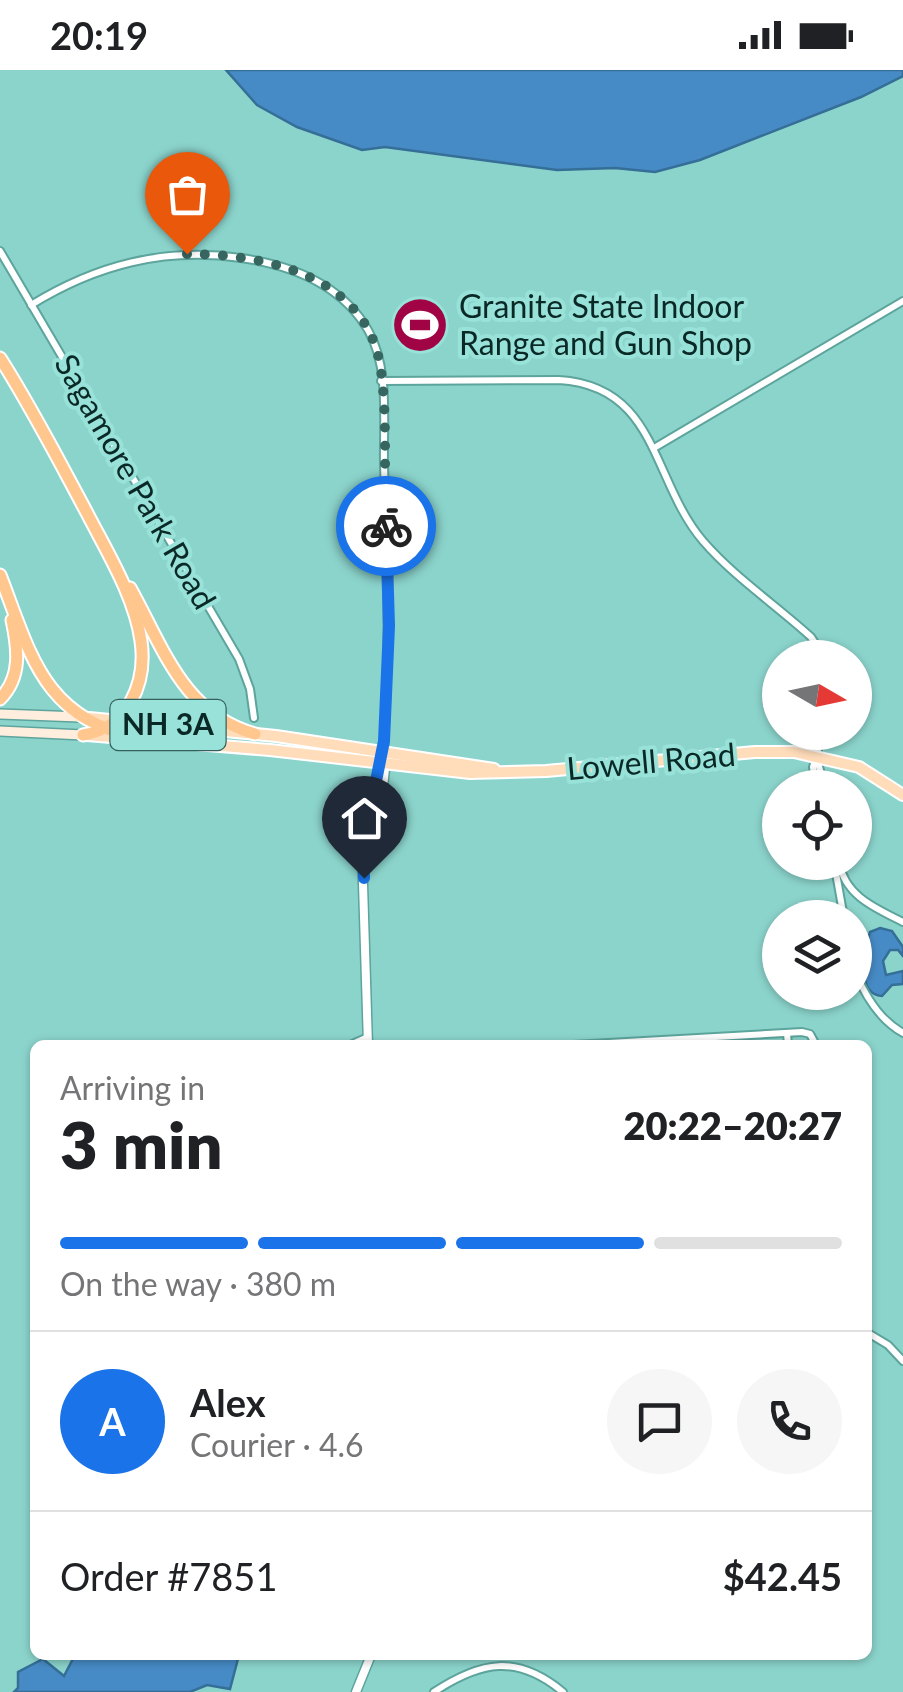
<!DOCTYPE html>
<meta charset="utf-8">
<style>
body{margin:0;font-family:Lato,sans-serif;background:#f6f6f6;color:#202124;height:100vh;display:flex;flex-direction:column;font-size:38px;white-space:nowrap}
*{box-sizing:border-box;margin:0}
p{font-size:32px;color:#757577}
.icon{flex:none;width:55px;height:55px;fill:none;stroke:currentColor;stroke-width:2;stroke-linecap:round;stroke-linejoin:round}
.map{position:relative;flex:1;overflow:hidden}
.side{position:absolute;left:30px;top:970px;width:842px;height:620px;display:flex;flex-direction:column;background:#fff;border-radius:15px;box-shadow:0 2px 8px #0004}
.side>*{flex:none}
.needle{width:65px;rotate:99deg}
.fabs{position:absolute;left:762px;top:570px;display:grid;gap:20px}
.fabs a{display:grid;place-items:center;width:110px;height:110px;border-radius:50%;background:#fff;box-shadow:0 2px 8px #0004;font-size:50px}
.pin{position:absolute;display:grid;place-items:center;width:85px;height:85px;color:#fff;margin:-102px -42px;border-radius:50% 50% 50% 0;rotate:-45deg;box-shadow:0 0 10px #0007}
.pin .icon{rotate:45deg}
.courier{position:absolute;display:grid;place-items:center;width:100px;height:100px;margin:-50px;border:8px solid #1a73e8;border-radius:50%;background:#fff;color:#222;box-shadow:0 2px 12px #0007}
.summary em{font-style:normal;font-weight:800}
.summary div{display:flex;flex-direction:column-reverse}
.summary{display:flex;align-items:center;justify-content:space-between;height:170px;padding:0 30px}
h1{font-size:65px;font-weight:800;line-height:75px}
.bar{display:grid;grid-template-columns:repeat(4,1fr);gap:15px 10px;align-content:center;height:120px;padding:0 30px}
.bar i{height:12px;border-radius:8px;background:#e0e0e0}
.bar .current{background:#1a73e8}
.bar p{grid-column:span 4}
.line{display:flex;align-items:center;gap:25px;padding:0 30px;border-top:2px solid #e0e0e0}
.line div{flex:1}
.round{display:grid;place-items:center;flex:none;width:105px;height:105px;border-radius:52px;background:#f6f6f6}
.status{display:flex;justify-content:space-between;align-items:center;height:70px;padding:0 50px;background:#fff;direction:ltr}
.status svg{height:28px;fill:currentColor}
.map>svg:first-child{display:block}
.water{fill:#478bc6;stroke:#356e96;stroke-width:2.5}
.lines{fill:none;stroke-linecap:round;stroke-linejoin:round}
.minor-casing{stroke:#5ca49c;stroke-width:10}
.tertiary-casing{stroke:#5ca49c;stroke-width:11}
.secondary-casing{stroke:#5ca49c;stroke-width:12}
.primary-casing{stroke:#fff;stroke-width:14}
.motorway-casing{stroke:#fff;stroke-width:15}
.minor{stroke:#fff;stroke-width:6}
.tertiary{stroke:#fff;stroke-width:8}
.secondary{stroke:#fed;stroke-width:9}
.primary{stroke:#fdb;stroke-width:10}
.motorway{stroke:#ffc78e;stroke-width:11}
.done{stroke:#376560;stroke-width:10;stroke-dasharray:0 18}
.route{stroke:#1a73e8;stroke-width:12}
.labels{text-anchor:middle;stroke-width:8;stroke-linejoin:round;paint-order:stroke}
.shield{fill:#98e2d9;stroke:#35605c;stroke-width:2.5}
.shield-label{font-size:30px;font-weight:bold;fill:#0a2926}
.poi-label{font-size:32px;fill:#0a2926;stroke:#98e2d9;text-anchor:start}
.street-label{font-size:32px;fill:#0a2926;stroke:#98e2d9}
</style>
<div class="status"><b>20:19</b><svg viewBox="0 0 49 12"><path d="M0 12V9h3v3zM5 12V6h3v6zM10 12V3h3v9zM15 12V0h3v12zM26 1h20v11H26zM47 4h2v5h-2z"/></svg></div>
<div class="map">
<svg width="903" height="1622" viewBox="0 0 903 1622">
<rect width="100%" height="100%" fill="#8bd4cc"/>
<g class="water">
<path d="M 226,0 L 903,0 L 903,6 L 861,27 L 700,90 L 655,102 L 615,98 L 557,100 L 385,77 L 362,80 L 297,57 L 257,35 Z"/>
<path d="M 880,858 L 892,861 L 903,877 L 903,886 L 898,880 L 890,880 L 883,891 L 886,905 L 903,901 L 903,914 L 892,915 L 882,926 C 855,924 864,880 870,862 Z"/>
<path d="M 75,1585 L 239,1585 L 230,1619 L 207,1615 L 190,1622 L 14,1622 L 18,1618 L 18,1602 L 43,1589 L 64,1606 Z"/>
</g>
<g class="lines">
<g class="minor-casing">
<g id="minor">
<path d="M 0,181 L 239,589 L 250,619 L 254,648"/>
<path d="M 31,235 C 96,195 164,177 241,188 C 291,195 341,214 368,260 C 390,298 383,352 384,395 C 387,489 390,581 384,675"/>
<path d="M 381,311 L 559,310 C 658,316 651,410 703,471 C 734,507 776,535 811,567 L 825,588"/>
<path d="M 654,378 L 903,231"/>
<path d="M 816,686 L 825,718"/>
<path d="M 816,718 L 813,697 L 823,662"/>
<path d="M 834,792 L 844,848"/>
<path d="M 839,792 C 845,826 875,838 903,852"/>
<path d="M 855,901 C 865,926 880,950 903,963"/>
<path d="M 787,963 L 788,975"/>
<path d="M 350,975 L 368,967"/>
<path d="M 573,975 L 802,962 L 810,964 L 816,975"/>
<path d="M 868,1263 L 888,1275 L 903,1291"/>
<path d="M 434,1622 C 481,1591 517,1584 563,1622"/>
</g>
</g>
<g class="tertiary-casing">
<g id="tertiary">
<path d="M 367,798 L 382,727 L 386,689"/>
<path d="M 368,975 L 362,782 L 384,675"/>
<path d="M 356,1622 L 371,1585"/>
</g>
</g>
<g class="secondary-casing">
<g id="secondary">
<path d="M 0,644 L 80,647"/>
<path d="M 0,661 L 83,665"/>
</g>
</g>
<g class="primary-casing">
<g id="primary">
<path d="M 89,648 L 276,666 L 494,699"/>
<path d="M 87,665 L 270,680 L 470,703 L 546,701 L 755,682 L 794,682 L 859,697 L 903,725"/>
</g>
</g>
<g class="motorway-casing">
<g id="motorway">
<path d="M 0,288 C 32,338 59,391 87,443 C 107,482 135,527 141,571 C 147,613 128,658 83,665"/>
<path d="M 0,505 C 32,588 43,648 141,669"/>
<path d="M 130,518 C 163,577 183,644 255,664"/>
<path d="M 0,629 C 22,607 18,578 12,550"/>
</g>
</g>
<use href="#minor" class="minor"/>
<use href="#tertiary" class="tertiary"/>
<use href="#secondary" class="secondary"/>
<use href="#primary" class="primary"/>
<use href="#motorway" class="motorway"/>
</g>
<g class="lines">
<path class="done" d="M 187,184 C 260,184 357,203 378,285 C 389,332 383,405 386,456"/>
<path class="route" d="M 364,808 L 363,776 L 384,671 L 389,556 L 386,456"/>
</g>
<defs>
<g id="stadium-disc" transform="scale(2.875)"><circle r="9.5" fill="#a00445" stroke="#98e2d9"/><path d="M0-5a6.5 5 0 1 0 0 10a6.5 5 0 1 0 0-10ZM-3.5-1.8h7v3.6h-7Z" fill="#fff"/></g>
</defs>
<g fill-rule="evenodd">
<use href="#stadium-disc" x="420" y="255"/>
</g>
<g class="labels">
<rect class="shield" x="110.5" y="630" width="115" height="50" rx="8"/>
<g class="shield-label">
<text x="168" y="665">NH 3A</text>
</g>
<g class="poi-label">
<text x="459" y="248">Granite State Indoor<tspan x="459" dy="37">Range and Gun Shop</tspan></text>
</g>
<g class="street-label">
<text transform="translate(135 412) rotate(60)" y="11">Sagamore Park Road</text>
<text transform="translate(651 692) rotate(-5)" y="11">Lowell Road</text>
</g>
</g>
</svg>
<div class="fabs">
<a><svg class="needle" viewBox="-14 -14 28 28"><path d="M0-13l5 13h-10z" fill="#e53935"/><path d="M0 13l5-13h-10z" fill="#757577"/></svg></a>
<a><svg class="icon" aria-label="locate" viewBox="0 0 24 24"><circle cx="12" cy="12" r="6"/><path d="M12 2v4M12 18v4M2 12h4M18 12h4"/></svg></a>
<a><svg class="icon" aria-label="layers" viewBox="0 0 24 24"><path d="M12 4l9 5-9 5-9-5zM3 14l9 5 9-5"/></svg></a>
</div>
<div class="pin" style="left:187px;top:184px;background:#ea580c"><svg class="icon" aria-label="bag" viewBox="0 0 24 24"><path d="M5 8h14l-1 12H6zM9 8a3 3 0 0 1 6 0"/></svg></div>
<div class="pin" style="left:364px;top:808px;background:#1f2937"><svg class="icon" aria-label="home" viewBox="0 0 24 24"><path d="M3 11l9-7 9 7M6 9v11h12V9"/></svg></div>
<div class="courier" style="left:386px;top:456px"><svg class="icon" aria-label="bike" viewBox="0 0 24 24"><circle cx="6" cy="16" r="4"/><circle cx="18" cy="16" r="4"/><path d="M6 16l4-8h5l3 8M10 8l3 8H6M13 5h3"/></svg></div>
<section class="side">
<div class="summary"><div><h1>3 min</h1><p>Arriving in</p></div><em>20:22–20:27</em></div>
<div class="bar"><i class="current"></i><i class="current"></i><i class="current"></i><i></i><p>On the way · 380 m</p></div>
<div class="line" style="height:180px"><b class="round" style="background:#1a73e8;color:#fff">A</b><div><b>Alex</b><p>Courier · 4.6</p></div><a class="round"><svg class="icon" aria-label="chat" viewBox="0 0 24 24"><path d="M4 5h16v11H9l-5 4z"/></svg></a><a class="round"><svg class="icon" aria-label="phone" viewBox="0 0 24 24"><path d="M5 4h4l2 5-3 2q2 4 5 5l2-3 5 2v4C11 20 4 13 5 4z"/></svg></a></div>
<div class="line" style="height:130px"><div>Order #7851</div><b>$42.45</b></div>
</section>
</div>
